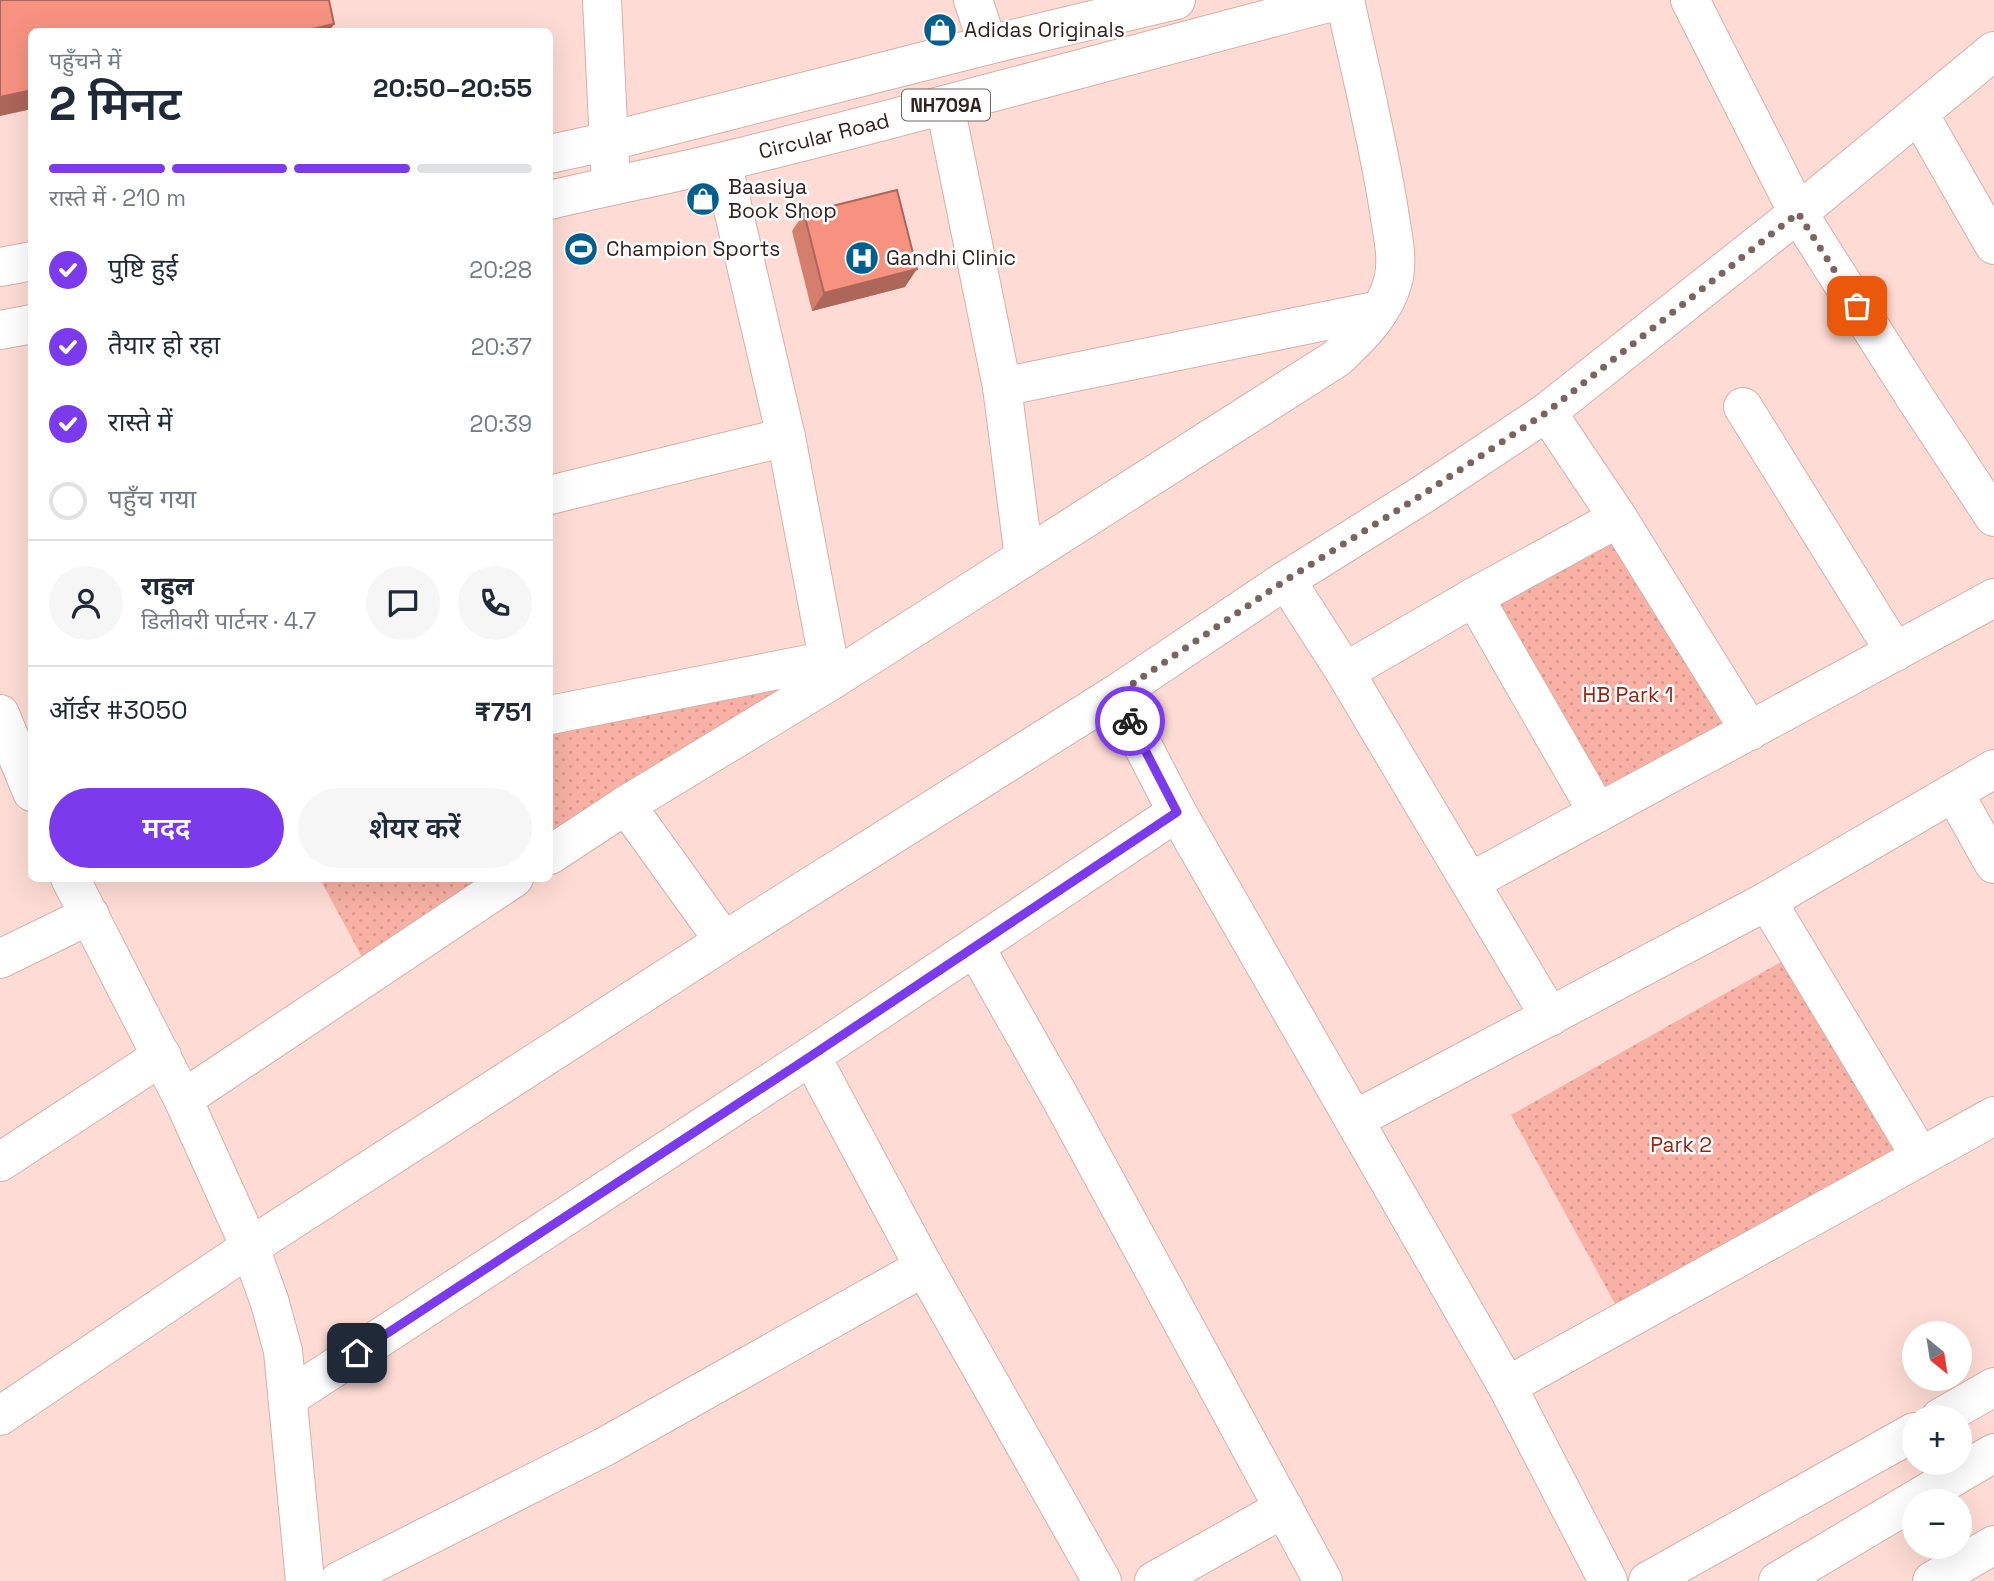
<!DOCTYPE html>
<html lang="hi">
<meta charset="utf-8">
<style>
body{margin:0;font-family:"Space Grotesk","Noto Sans Devanagari",sans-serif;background:#f6f6f7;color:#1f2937;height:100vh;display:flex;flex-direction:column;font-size:26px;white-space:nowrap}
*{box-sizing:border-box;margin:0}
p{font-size:23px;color:#747a83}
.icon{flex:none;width:38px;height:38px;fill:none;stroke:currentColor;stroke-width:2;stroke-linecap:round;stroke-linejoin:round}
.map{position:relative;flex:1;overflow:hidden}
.side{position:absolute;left:28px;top:28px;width:525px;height:854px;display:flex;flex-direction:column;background:#fff;border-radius:10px;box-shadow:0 7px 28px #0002}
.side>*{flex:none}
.needle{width:46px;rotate:150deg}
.buttons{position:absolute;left:1902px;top:1321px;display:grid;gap:14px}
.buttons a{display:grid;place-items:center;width:70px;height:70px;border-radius:50%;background:#fff;box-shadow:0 7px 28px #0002;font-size:35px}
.pin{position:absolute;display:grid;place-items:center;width:60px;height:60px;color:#fff;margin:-30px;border-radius:14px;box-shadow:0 4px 10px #0006}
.courier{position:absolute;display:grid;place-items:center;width:70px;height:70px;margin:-35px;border:5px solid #7c3aed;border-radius:50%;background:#fff;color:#222;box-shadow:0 2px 9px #0007}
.head em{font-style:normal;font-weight:600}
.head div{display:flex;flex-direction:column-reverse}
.head{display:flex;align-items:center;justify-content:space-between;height:119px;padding:0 21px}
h1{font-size:46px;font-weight:600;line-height:52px}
.bar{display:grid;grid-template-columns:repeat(4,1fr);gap:10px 7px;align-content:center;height:84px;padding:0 21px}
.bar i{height:9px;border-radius:5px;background:#e0e1e3}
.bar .active{background:#7c3aed}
.bar p{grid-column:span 4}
.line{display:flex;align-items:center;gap:18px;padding:0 21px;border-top:2px solid #e0e1e3}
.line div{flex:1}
.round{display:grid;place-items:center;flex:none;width:74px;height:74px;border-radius:37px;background:#f6f6f7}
ol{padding:0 21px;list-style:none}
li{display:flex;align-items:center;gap:21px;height:77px}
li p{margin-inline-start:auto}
li .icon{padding:7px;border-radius:50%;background:#7c3aed;color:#fff;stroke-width:4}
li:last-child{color:#747a83}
li i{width:38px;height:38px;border:4px solid #e0e1e3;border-radius:50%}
.button{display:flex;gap:14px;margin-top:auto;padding:14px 21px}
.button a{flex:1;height:80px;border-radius:42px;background:#7c3aed;color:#fff;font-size:28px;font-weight:600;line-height:80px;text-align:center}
.button a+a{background:#f6f6f7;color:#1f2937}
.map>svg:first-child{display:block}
.park{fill:url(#park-dots)}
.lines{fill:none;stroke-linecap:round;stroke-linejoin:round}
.minor-casing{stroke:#d7aea6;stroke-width:40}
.major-casing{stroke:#d7aea6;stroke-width:40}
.minor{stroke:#fff;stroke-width:38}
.major{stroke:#fff;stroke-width:38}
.wall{fill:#d47e6e}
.shaded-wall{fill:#ad665a}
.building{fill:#f79280;stroke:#ad665a;stroke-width:2}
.done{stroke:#79645f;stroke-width:7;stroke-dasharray:0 12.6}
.route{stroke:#7c3aed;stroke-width:9}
.labels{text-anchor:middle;stroke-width:5;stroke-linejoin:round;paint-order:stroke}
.shield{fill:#fff;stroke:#706563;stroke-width:2}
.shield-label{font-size:19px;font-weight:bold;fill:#322320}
.poi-label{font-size:21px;fill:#322320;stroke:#fff;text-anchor:start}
.street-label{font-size:21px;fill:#322320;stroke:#fff}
.park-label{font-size:21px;fill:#972212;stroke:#fff}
</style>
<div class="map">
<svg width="1994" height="1581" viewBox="0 0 1994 1581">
<defs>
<pattern id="park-dots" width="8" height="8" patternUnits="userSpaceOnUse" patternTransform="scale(1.75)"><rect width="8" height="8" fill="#f8b1a4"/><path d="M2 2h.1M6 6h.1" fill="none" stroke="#d5988d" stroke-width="1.8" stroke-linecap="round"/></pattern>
</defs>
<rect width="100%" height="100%" fill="#fedcd5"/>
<g class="park">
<path d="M 1616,527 L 1742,729 L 1600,806 L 1483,600 Z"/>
<path d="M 829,660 L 550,859 L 550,715 Z"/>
<path d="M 320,879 L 518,879 L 370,972 Z"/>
<path d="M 1786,959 L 1898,1148 L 1618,1309 L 1511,1115 Z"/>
</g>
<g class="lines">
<g class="minor-casing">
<g id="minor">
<path d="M 602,0 L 611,185"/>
<path d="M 973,0 L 988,45"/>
<path d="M 1690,0 L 1798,213 L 1916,399 L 1994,517"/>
<path d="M 945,106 L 1002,387 L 1024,558"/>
<path d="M 1919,114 L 1994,245"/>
<path d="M 722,162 L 786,437 L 832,680"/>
<path d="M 1002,387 L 1379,310"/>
<path d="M 1743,407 L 1895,652"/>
<path d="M 1547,412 L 1618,518 L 1750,731"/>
<path d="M 550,495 L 786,437"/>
<path d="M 1286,580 L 1345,672 L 1550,1017"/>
<path d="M 1474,597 L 1598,813"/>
<path d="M 1345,672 L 1474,597 L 1618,518"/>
<path d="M 1116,694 L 1177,812 L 1507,1386 L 1608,1581"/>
<path d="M 0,714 L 32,792"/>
<path d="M 550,715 L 829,660"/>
<path d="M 1954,793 L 1994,864"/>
<path d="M 626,805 L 724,941"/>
<path d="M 550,855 L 626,805 L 832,680 L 1337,358 C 1359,337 1385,313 1393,281 C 1399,259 1392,233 1389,211 C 1378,140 1360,70 1345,0"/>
<path d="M 70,878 L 183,1099 L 250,1247 L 270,1303 L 283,1351 L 305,1581"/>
<path d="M 1470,882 L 1994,598"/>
<path d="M 1767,901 L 1920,1156"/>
<path d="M 975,947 L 1061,1099 L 1323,1581"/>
<path d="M 0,959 L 90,915"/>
<path d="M 811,1056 L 924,1267 L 1102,1581"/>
<path d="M 183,1099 L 514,878"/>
<path d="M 1354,1120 L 1767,901 L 1994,769"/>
<path d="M 0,1162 L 162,1056"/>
<path d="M 1507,1386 L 1994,1116"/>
<path d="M 288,1398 L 811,1056 L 1177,812"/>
<path d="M 0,1416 L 250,1247 L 724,941 L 1116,694 L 1286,580 L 1425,493 L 1547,412 L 1798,213 L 1994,51"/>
<path d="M 1940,1418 L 1994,1387"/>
<path d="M 339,1581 L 604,1447 L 924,1267"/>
<path d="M 1154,1581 L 1284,1508"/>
<path d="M 1648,1581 L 1914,1432"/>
<path d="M 1778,1581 L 1994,1453"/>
<path d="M 1932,1581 L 1994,1545"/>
</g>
</g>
<g class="major-casing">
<g id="major">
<path d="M 550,154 L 610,141 L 988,45 L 1176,0"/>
<path d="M 550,200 C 608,186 667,175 725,161 C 931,111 1135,53 1340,0"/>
<path d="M 0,267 L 32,261"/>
<path d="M 0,330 L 32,324"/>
</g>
</g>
<use href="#minor" class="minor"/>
<use href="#major" class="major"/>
</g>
<path class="wall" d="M 804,213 L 905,287 L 812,311 L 792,231 Z"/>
<g class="shaded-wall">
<path d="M 334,24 L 329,32 L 299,32 Z"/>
<path d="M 32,90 L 32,109 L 0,116 L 0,97 Z"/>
<path d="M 917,269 L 905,287 L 812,311 L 824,293 Z"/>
</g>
<g class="building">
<path d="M 0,0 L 329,0 L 334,24 L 299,32 L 32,32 L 32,90 L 0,97 Z"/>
<path d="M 897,190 L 917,269 L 824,293 L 804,213 Z"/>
</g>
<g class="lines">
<path class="done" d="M 1130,721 L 1116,695 L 1286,580 L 1425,493 L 1547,412 L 1798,213 L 1857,306"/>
<path class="route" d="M 357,1353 L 811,1056 L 1177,812 L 1130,721"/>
</g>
<defs>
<g id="shop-disc" transform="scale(1.75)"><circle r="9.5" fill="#005f8f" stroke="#fff"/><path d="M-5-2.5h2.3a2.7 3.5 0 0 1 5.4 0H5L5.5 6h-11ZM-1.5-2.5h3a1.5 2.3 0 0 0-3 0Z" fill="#fff"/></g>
<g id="stadium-disc" transform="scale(1.75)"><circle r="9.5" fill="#005f8f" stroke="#fff"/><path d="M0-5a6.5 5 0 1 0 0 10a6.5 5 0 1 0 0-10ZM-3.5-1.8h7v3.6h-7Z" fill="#fff"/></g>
<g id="hospital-disc" transform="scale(1.75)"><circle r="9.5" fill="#005f8f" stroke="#fff"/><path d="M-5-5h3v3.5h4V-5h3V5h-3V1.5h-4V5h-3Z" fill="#fff"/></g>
</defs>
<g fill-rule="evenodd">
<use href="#shop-disc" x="940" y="30"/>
<use href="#shop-disc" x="703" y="199"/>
<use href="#stadium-disc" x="581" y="249"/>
<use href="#hospital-disc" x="862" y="258"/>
</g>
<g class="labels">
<rect class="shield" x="902" y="89.5" width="88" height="31" rx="5"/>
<g class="shield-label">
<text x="946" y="112">NH709A</text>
</g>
<g class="poi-label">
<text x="964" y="37">Adidas Originals</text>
<text x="728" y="194">Baasiya<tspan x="728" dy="24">Book Shop</tspan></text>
<text x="606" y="256">Champion Sports</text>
<text x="886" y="265">Gandhi Clinic</text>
</g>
<g class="street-label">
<text transform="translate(824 136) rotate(-14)" y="7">Circular Road</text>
</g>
<g class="park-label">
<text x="1628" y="702">HB Park 1</text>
<text x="1681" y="1152">Park 2</text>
</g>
</g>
</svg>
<div class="buttons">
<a><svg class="needle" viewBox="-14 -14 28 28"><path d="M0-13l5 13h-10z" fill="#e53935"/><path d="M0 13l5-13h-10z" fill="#747a83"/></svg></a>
<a>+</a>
<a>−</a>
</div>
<div class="pin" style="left:1857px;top:306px;background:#ea580c"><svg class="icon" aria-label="bag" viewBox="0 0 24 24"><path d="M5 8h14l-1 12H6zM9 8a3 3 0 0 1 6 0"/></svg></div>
<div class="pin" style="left:357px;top:1353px;background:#1f2937"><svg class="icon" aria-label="home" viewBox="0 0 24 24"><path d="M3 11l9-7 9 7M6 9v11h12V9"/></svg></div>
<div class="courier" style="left:1130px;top:721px"><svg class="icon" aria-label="bike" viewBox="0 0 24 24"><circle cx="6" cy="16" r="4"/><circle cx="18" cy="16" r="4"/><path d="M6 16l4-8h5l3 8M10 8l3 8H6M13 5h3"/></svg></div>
<section class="side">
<div class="head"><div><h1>2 मिनट</h1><p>पहुँचने में</p></div><em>20:50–20:55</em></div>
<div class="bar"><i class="active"></i><i class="active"></i><i class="active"></i><i></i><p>रास्ते में · 210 m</p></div>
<ol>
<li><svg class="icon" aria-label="check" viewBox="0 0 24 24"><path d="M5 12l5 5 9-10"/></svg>पुष्टि हुई<p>20:28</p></li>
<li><svg class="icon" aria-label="check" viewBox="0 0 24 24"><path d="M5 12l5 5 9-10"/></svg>तैयार हो रहा<p>20:37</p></li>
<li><svg class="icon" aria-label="check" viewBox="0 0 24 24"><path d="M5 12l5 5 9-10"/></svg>रास्ते में<p>20:39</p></li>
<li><i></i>पहुँच गया</li>
</ol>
<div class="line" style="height:126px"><a class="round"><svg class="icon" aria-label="person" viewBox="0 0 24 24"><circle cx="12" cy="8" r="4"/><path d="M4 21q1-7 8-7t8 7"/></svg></a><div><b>राहुल</b><p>डिलीवरी पार्टनर · 4.7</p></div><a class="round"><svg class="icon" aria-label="chat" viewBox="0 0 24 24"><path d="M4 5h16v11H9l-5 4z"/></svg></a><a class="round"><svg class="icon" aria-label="phone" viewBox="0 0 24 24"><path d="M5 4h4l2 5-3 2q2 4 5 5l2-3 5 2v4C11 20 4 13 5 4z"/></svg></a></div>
<div class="line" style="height:91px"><div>ऑर्डर #3050</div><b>₹751</b></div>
<div class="button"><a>मदद</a><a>शेयर करें</a></div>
</section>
</div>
